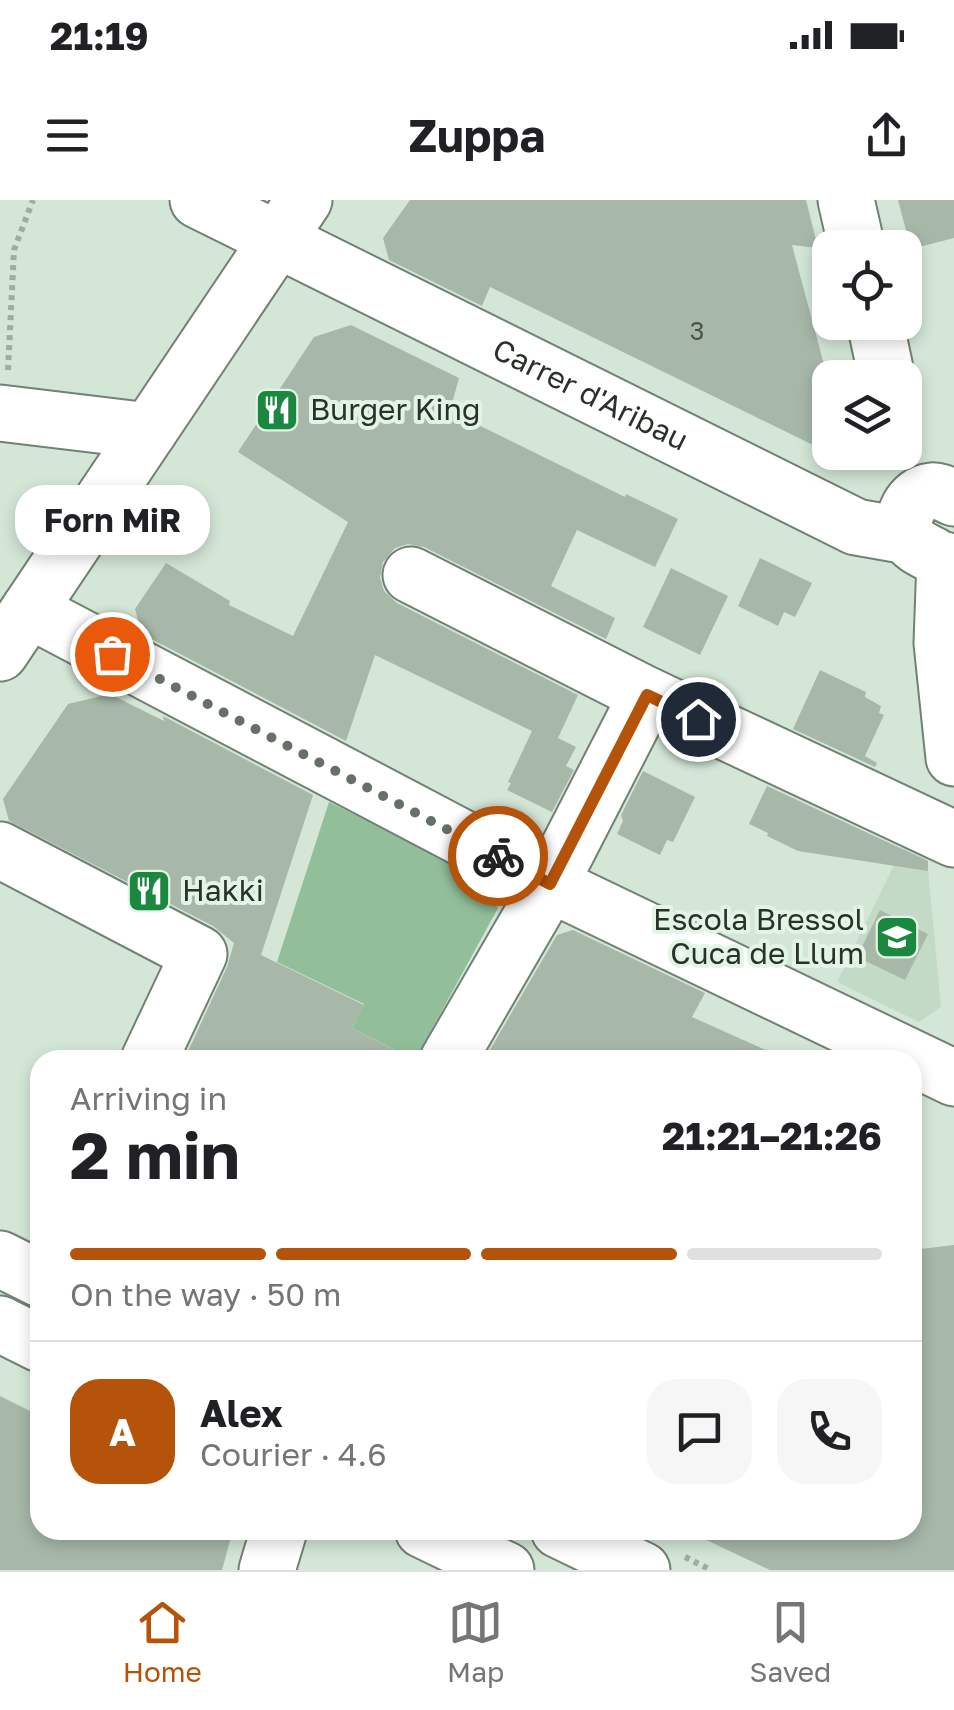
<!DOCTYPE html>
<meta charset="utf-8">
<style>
body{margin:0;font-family:"Golos Text",sans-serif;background:#f6f6f6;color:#202124;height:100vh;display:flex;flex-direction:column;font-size:38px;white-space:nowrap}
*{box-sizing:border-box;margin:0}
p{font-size:32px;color:#757577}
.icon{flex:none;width:55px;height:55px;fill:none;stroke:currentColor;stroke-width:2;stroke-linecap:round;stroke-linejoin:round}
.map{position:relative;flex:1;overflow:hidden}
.drawer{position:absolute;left:30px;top:850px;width:892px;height:490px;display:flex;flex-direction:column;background:#fff;border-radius:30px;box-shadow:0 5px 15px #0003}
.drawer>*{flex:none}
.buttons{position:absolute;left:812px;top:30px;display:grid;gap:20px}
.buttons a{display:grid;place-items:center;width:110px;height:110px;border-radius:20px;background:#fff;box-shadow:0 5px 15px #0003;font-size:50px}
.pin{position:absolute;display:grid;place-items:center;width:85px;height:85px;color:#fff;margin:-42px;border:5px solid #fff;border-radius:50%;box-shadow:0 2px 10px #0007}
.courier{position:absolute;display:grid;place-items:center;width:100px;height:100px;margin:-50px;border:8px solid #b45309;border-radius:50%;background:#fff;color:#222;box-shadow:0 2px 12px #0007}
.bubble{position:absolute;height:70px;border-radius:30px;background:#fff;box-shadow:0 5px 15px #0003;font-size:32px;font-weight:700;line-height:70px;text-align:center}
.headline em{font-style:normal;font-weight:700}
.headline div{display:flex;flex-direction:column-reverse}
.headline{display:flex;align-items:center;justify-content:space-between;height:170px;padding:0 40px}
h1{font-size:65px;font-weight:700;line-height:75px}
.bar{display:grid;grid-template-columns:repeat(4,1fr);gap:15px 10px;align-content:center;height:120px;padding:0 40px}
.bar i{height:12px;border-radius:8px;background:#e0e0e0}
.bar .current{background:#b45309}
.bar p{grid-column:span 4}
.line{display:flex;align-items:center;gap:25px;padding:0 40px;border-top:2px solid #e0e0e0}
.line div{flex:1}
.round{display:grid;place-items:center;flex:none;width:105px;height:105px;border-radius:30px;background:#f6f6f6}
.status{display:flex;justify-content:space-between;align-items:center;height:70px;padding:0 50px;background:#fff;direction:ltr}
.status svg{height:28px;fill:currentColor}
header{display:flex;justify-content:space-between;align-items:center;height:130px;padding:0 40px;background:#fff;font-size:45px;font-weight:700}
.dock{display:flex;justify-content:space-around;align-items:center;height:140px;border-top:2px solid #e0e0e0;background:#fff;font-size:28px;color:#757577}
.dock a{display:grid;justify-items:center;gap:5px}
.dock .current{color:#b45309}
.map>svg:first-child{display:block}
.built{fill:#c3dbc6}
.green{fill:#92bf9a}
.building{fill:#a7b8a9}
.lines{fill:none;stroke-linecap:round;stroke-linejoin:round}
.minor-casing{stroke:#718173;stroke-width:59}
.major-casing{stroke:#718173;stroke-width:59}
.path{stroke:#9eada0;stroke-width:6;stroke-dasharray:5 5;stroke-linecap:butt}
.minor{stroke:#fff;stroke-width:55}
.major{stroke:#fff;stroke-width:55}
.done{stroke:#667067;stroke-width:10;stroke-dasharray:0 18}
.route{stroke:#b45309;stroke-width:12}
.labels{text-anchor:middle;stroke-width:8;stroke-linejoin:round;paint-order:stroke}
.number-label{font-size:25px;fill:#49524a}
.street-label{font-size:30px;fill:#2a302a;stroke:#e2f4e4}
.poi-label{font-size:30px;fill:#2a302a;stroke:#e2f4e4;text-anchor:start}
</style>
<div class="status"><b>21:19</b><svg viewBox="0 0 49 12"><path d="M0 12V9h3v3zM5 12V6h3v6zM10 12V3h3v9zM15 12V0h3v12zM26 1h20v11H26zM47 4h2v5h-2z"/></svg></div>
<header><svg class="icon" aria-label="menu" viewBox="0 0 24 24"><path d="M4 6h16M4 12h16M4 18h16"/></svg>Zuppa<svg class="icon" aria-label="share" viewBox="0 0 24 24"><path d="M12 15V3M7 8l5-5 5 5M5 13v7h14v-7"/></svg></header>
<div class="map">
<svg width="954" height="1370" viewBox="0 0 954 1370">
<rect width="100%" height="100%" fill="#d4e7d7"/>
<path class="built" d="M 911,630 L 925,637 L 941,807 L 919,822 L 837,782 Z"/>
<path class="green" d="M 329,602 L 490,681 L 488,696 L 498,708 L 415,860 L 352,828 L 364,804 L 277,762 Z"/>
<g class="building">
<path d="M 410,0 L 806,0 L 818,48 L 792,45 L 830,187 L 830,212 L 813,245 L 490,87 L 482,106 L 389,60 L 383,38 Z"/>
<path d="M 898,0 L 954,0 L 954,38 L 911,49 Z"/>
<path d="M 351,125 L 459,178 L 450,211 L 625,297 L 626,294 L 678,319 L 655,367 L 577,330 L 551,386 L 615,418 L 606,439 L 424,347 L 408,344 L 395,348 L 383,362 L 380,378 L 384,391 L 397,403 L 578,495 L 558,538 L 576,547 L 566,566 L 574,570 L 552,612 L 507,590 L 511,583 L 508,582 L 532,531 L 375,455 L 346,541 L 142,434 L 135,409 L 166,363 L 230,401 L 229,405 L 293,436 L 348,322 L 238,252 L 314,137 Z"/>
<path d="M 760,358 L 812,383 L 795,417 L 784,412 L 778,426 L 738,406 Z"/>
<path d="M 671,368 L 728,396 L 700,455 L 643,427 Z"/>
<path d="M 820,470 L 866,492 L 865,497 L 881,506 L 879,513 L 884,515 L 865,556 L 877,563 L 875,567 L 793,529 Z"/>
<path d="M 110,494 L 164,521 L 163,516 L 313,595 L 261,755 L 364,805 L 352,828 L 414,860 L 184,860 L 227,767 L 234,743 L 213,726 L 9,621 L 3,599 L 68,504 Z"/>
<path d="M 643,571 L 695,597 L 673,642 L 667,640 L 660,655 L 617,634 L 623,621 L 621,615 Z"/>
<path d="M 767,586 L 928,661 L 928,671 L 798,651 L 767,636 L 768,633 L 749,624 Z"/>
<path d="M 880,710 L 928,734 L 905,780 L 857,757 Z"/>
<path d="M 573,730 L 705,793 L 692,817 L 788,860 L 484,860 L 557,735 Z"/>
<path d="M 954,1045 L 954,1370 L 770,1370 L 685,1330 L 912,1330 L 912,1050 Z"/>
<path d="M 0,1196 L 40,1216 L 40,1330 L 233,1330 L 222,1370 L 0,1370 Z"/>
</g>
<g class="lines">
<g class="minor-casing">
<g id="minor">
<path id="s1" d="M 198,0 L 856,327 L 907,336"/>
<path d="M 846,0 L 857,48"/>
<path d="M 875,122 L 887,178"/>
<path d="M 0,213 L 149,231"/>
<path d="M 933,355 C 923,350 912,345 907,335 C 898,319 912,293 931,291 C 939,290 947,295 954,298"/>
<path d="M 945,360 L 942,443 L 954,558"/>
<path d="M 411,375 L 647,495 L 954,639"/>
<path d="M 29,410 L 550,684 L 954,878"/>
<path d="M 0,650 L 199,754 L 149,860"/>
<path d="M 448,860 L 550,684 L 647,495"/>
<path d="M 267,1370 L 279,1330"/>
</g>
</g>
<g class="major-casing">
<g id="major">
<path d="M 0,453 L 304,0"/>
<path d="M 0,1059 L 40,1079"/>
<path d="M 0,1124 L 40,1144"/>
<path d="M 423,1330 L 506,1370"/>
<path d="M 559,1330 L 642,1370"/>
</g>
</g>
<g class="path">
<path d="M 8,170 L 14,50 L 33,0"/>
<path d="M 685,1357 L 711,1370"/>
</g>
<use href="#minor" class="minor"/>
<use href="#major" class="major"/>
</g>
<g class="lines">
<path class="done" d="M 112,454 L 498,656"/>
<path class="route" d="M 498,656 L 550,684 L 647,495 L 698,519"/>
</g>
<defs>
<g id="restaurant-square" transform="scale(2.25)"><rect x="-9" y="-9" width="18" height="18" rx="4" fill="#1b8840" stroke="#e2f4e4"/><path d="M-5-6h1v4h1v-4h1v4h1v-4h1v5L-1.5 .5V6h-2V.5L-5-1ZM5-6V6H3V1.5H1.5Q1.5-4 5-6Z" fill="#fff"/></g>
<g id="school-square" transform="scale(2.25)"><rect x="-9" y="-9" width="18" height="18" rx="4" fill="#1b8840" stroke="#e2f4e4"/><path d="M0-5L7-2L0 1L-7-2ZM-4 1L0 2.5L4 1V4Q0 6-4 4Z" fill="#fff"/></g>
</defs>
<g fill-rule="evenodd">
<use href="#restaurant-square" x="277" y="210"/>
<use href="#restaurant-square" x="149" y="691"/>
<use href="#school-square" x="897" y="737"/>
</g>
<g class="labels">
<g class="number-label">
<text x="697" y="140">3</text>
</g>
<g class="street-label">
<text dy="10" stroke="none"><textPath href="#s1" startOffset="438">Carrer d'Aribau</textPath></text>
</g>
<g class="poi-label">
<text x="310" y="220">Burger King</text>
<text x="182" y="701">Hakki</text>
<text x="864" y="730" text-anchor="end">Escola Bressol<tspan x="864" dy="34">Cuca de Llum</tspan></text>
</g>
</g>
</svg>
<div class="buttons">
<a><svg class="icon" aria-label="locate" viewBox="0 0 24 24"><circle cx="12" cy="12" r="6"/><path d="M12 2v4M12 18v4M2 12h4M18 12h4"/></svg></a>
<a><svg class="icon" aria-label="layers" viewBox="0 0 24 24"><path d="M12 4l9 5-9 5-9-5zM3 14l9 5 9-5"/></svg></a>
</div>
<div class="pin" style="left:112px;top:454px;background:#ea580c"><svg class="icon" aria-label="bag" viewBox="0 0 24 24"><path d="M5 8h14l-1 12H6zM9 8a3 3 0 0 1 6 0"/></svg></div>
<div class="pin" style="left:698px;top:519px;background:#1f2937"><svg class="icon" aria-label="home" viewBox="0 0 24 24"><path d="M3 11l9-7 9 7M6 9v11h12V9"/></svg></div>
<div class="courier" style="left:498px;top:656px"><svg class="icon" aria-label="bike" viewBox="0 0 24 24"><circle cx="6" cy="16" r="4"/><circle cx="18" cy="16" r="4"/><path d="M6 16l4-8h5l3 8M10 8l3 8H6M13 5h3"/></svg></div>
<div class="bubble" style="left:15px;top:285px;width:195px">Forn MiR</div>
<section class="drawer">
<div class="headline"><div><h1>2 min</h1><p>Arriving in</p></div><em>21:21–21:26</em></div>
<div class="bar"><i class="current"></i><i class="current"></i><i class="current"></i><i></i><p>On the way · 50 m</p></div>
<div class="line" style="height:180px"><b class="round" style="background:#b45309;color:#fff">A</b><div><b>Alex</b><p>Courier · 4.6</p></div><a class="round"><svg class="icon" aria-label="chat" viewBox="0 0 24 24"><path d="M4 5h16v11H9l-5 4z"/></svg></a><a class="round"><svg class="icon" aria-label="phone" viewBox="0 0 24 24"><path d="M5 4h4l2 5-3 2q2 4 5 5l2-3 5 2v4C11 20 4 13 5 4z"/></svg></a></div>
</section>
</div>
<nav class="dock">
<a class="current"><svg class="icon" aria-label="home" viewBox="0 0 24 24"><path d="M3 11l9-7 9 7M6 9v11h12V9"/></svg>Home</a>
<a><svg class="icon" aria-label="map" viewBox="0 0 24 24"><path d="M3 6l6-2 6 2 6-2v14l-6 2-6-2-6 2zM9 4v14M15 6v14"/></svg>Map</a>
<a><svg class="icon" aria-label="saved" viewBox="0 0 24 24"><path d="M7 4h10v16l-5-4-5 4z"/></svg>Saved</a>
</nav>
